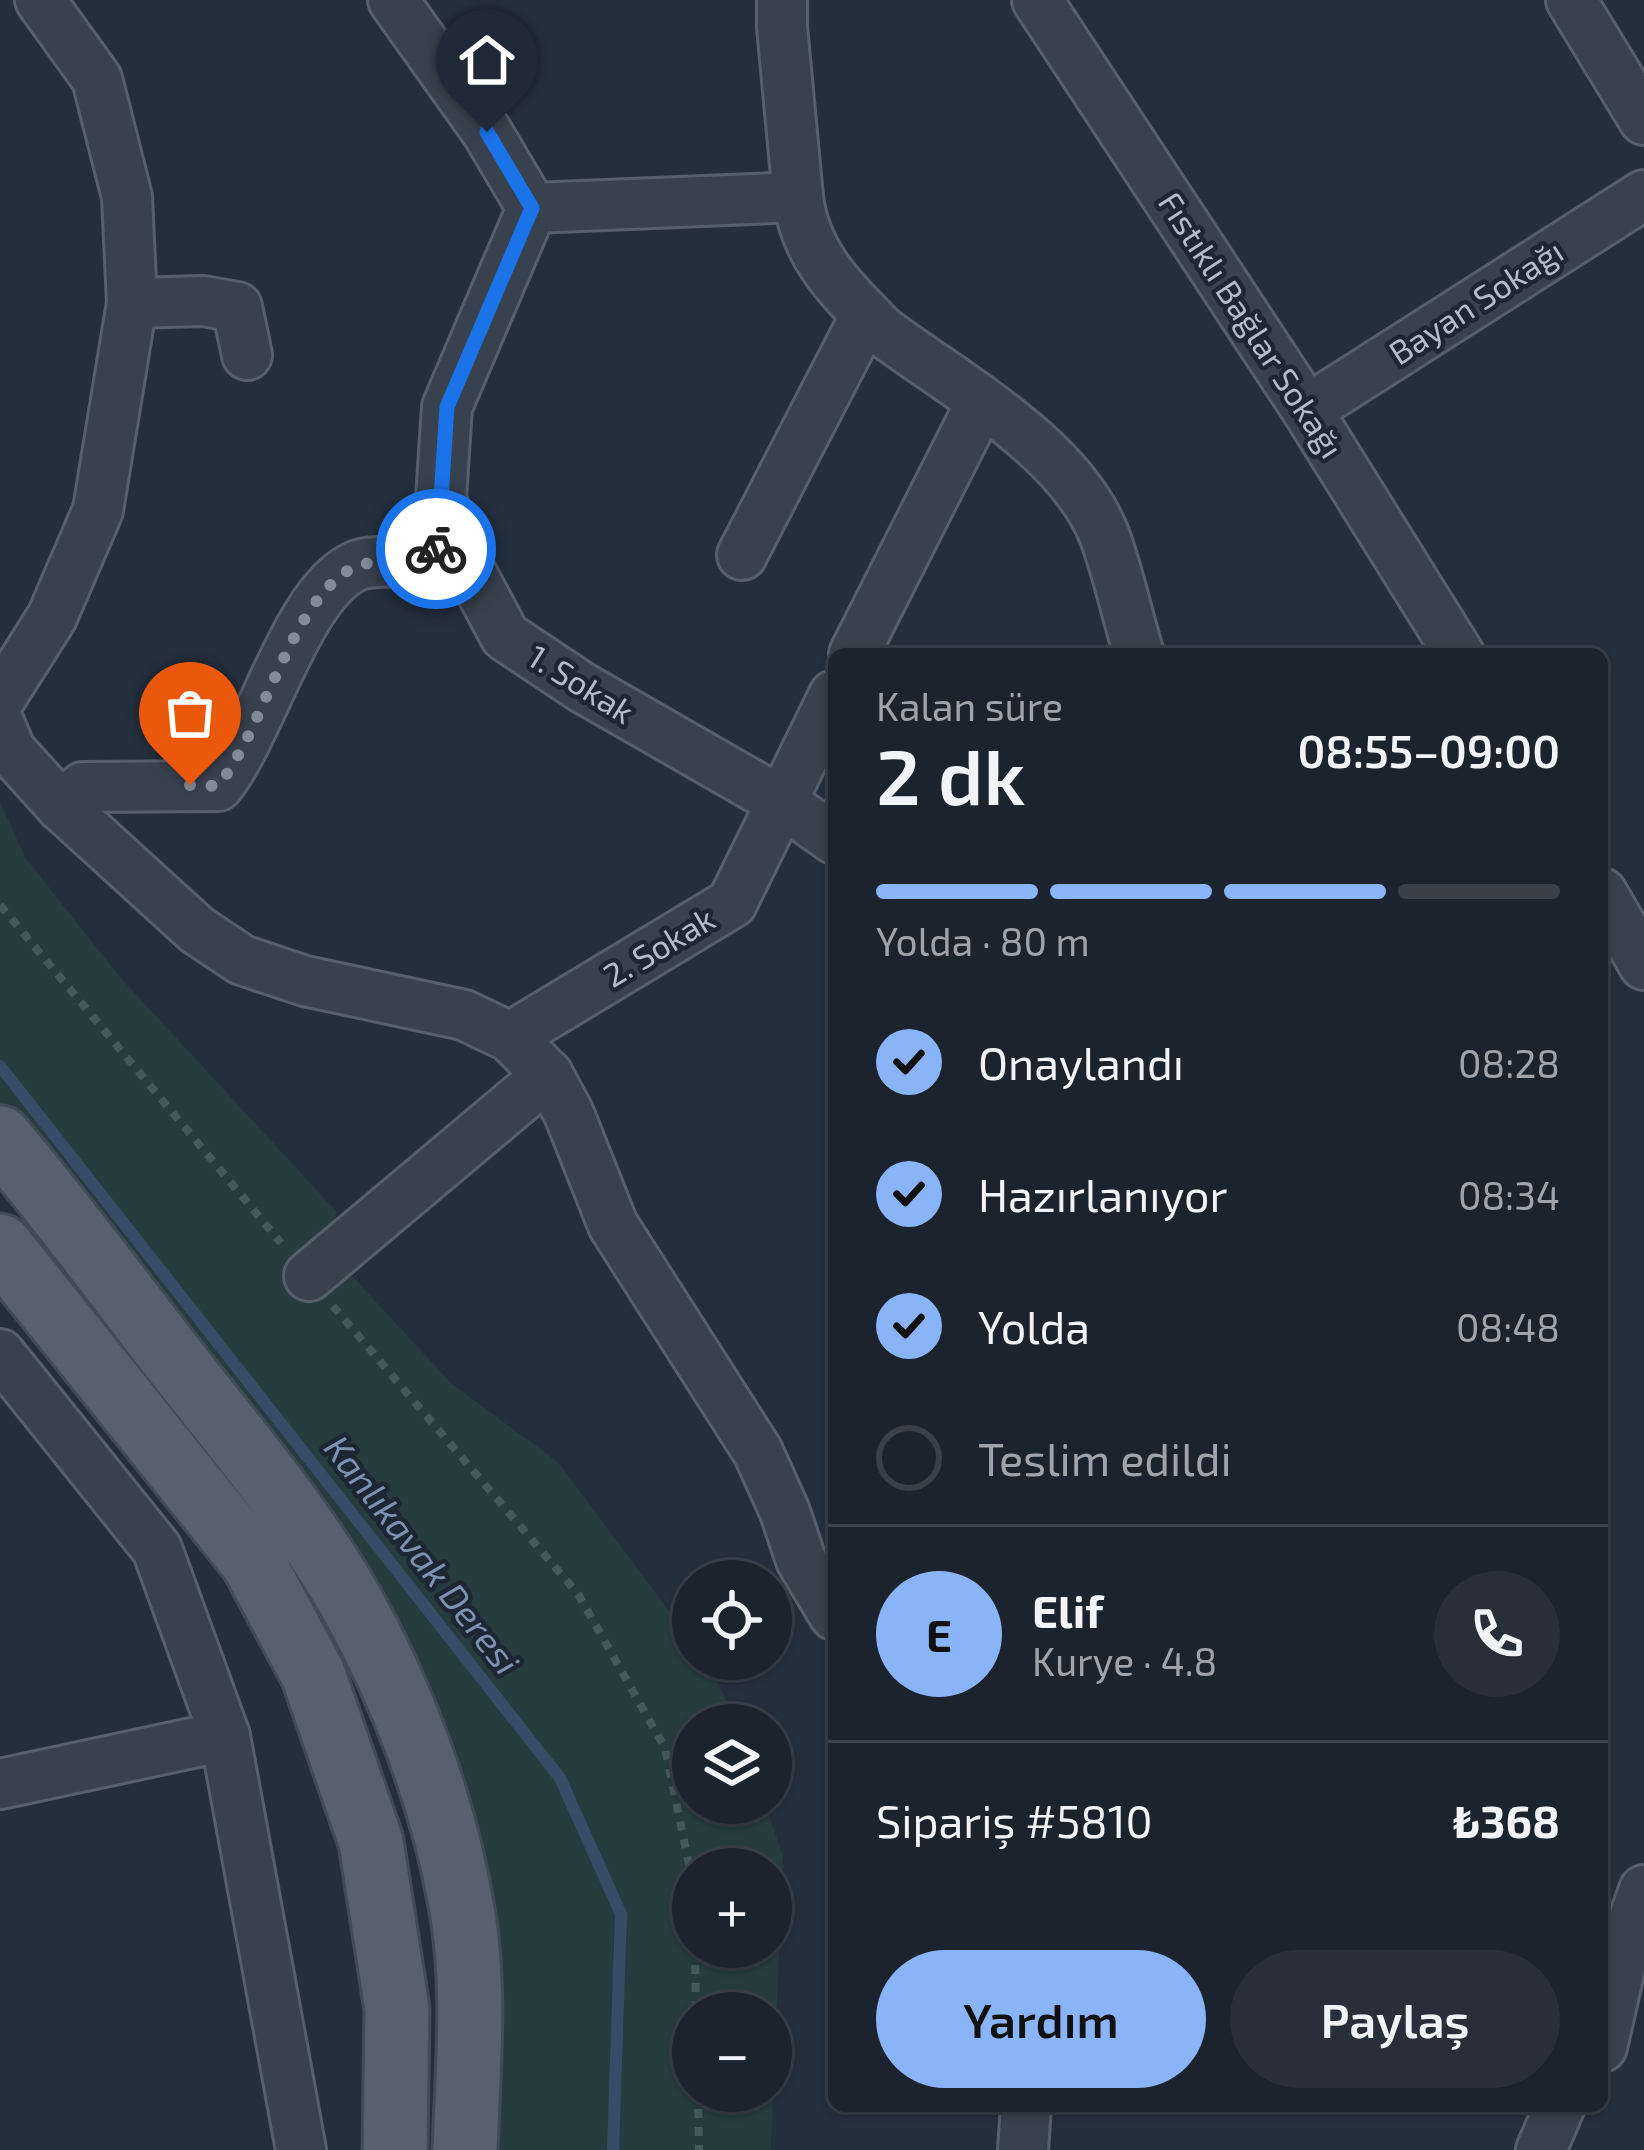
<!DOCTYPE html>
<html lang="tr">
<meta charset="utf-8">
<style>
body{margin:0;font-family:"Exo 2",sans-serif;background:#282f3a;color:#f1f3f6;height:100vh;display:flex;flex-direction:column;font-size:45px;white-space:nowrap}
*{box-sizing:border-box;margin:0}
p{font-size:39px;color:#a0a4aa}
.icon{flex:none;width:66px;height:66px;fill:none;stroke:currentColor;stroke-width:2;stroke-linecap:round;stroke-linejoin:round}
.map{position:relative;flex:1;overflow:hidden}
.sheet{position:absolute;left:828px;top:648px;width:780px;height:1464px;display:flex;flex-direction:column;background:#1b232e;border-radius:18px;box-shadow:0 3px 9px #0004,0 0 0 3px #39404a}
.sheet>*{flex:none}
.fabs{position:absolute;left:672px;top:1560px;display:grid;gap:24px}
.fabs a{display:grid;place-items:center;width:120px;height:120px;border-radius:50%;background:#1b232e;box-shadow:0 3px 9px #0004,0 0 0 3px #39404a;font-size:60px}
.pin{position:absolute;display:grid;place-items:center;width:102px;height:102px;color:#fff;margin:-123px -51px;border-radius:50% 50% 50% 0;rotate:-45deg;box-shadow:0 0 12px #0007}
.pin .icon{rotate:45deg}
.courier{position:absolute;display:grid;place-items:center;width:120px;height:120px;margin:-60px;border:9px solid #1a73e8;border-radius:50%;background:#fff;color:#222;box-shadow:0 3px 15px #0007}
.summary em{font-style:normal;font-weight:600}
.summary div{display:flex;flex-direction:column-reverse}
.summary{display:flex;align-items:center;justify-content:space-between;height:204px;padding:0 48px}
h1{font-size:78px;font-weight:600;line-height:90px}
.bar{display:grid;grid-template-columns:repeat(4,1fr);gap:18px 12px;align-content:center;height:144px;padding:0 48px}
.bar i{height:15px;border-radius:9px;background:#39404a}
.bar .selected{background:#8ab4f8}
.bar p{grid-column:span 4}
.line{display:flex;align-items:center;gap:30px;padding:0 48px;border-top:3px solid #39404a}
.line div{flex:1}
.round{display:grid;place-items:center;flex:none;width:126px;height:126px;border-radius:63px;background:#282f3a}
ol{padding:0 48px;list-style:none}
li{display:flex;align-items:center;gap:36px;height:132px}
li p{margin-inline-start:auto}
li .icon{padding:12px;border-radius:50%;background:#8ab4f8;color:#111;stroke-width:4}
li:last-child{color:#a0a4aa}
li i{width:66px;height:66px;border:6px solid #39404a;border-radius:50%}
.cta{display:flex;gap:24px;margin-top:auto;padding:24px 48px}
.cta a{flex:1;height:138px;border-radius:72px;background:#8ab4f8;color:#111;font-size:48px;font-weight:600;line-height:138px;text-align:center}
.cta a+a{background:#282f3a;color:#f1f3f6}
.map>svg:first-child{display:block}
.green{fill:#263c3f;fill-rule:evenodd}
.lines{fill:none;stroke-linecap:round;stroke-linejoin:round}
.stream{stroke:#394c67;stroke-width:12}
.minor-casing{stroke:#565f6c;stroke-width:54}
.major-casing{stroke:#414a57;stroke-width:69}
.path{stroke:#44595c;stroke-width:8;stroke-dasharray:9 9;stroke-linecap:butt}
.minor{stroke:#38414e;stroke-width:48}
.major{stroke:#56606e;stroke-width:63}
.done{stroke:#828b98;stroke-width:12;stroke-dasharray:0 21.6}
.route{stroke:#1a73e8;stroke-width:15}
.labels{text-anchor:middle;stroke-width:9;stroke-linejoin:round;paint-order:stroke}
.street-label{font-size:33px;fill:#b4bcc9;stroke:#1d2633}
.water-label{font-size:36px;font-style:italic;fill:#7c92b1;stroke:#1d2633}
</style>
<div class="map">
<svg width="1644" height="2150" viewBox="0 0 1644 2150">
<rect width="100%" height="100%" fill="#242f3e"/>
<path class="green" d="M 0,802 L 25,857 L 119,976 L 336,1211 L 331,1238 L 340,1263 L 452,1384 L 558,1462 L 693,1643 L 693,1659 L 705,1659 L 710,1665 L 737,1725 L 693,1725 L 693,1803 L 765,1803 L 783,1857 L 771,2150 L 490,2150 L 418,1684 L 0,1110 ZM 693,1869 L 771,1869 L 771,1947 L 693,1947 ZM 693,2013 L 771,2013 L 771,2091 L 693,2091 Z"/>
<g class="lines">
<path class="stream" d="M 0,1066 L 560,1778 L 621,1914 L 613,2150"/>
<g class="minor-casing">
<g id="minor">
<path d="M 393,0 L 487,132 L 532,208"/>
<path d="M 1037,0 L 1307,410 L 1459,654"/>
<path d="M 1571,0 L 1644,120"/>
<path d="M 798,197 C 805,256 842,290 882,331 C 956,386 1071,448 1105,537 C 1119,575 1127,616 1139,654"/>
<path d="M 532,208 L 447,407 L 441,498 L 455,542 L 505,636 L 583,688 L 780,801 L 834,839"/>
<path d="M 532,208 L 798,197 L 782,27 L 782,0"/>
<path d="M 132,303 L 203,301 L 237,307 L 247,355"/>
<path d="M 1307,410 L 1644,195"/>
<path d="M 742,555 L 866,315"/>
<path d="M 854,654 L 981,403"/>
<path d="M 0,699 L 52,617 L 98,510 L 132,303 L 127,197 L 97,79 L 40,0"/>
<path d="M 0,725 L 11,751 L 61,806 L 197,930 L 242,960 L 305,981 L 464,1015 L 510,1037 L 548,1075 L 569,1114 L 613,1225 L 758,1452 L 785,1512 L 801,1560 L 834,1615"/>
<path d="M 61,806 L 83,787 L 218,786 C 262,732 296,593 356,566 C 369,560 388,563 402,560 C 420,556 438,548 455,542"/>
<path d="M 1602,893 L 1644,965"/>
<path d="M 510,1037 L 732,903 L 834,695"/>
<path d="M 309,1276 L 548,1075"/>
<path d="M 0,1354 L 157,1549 L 225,1736 L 0,1784"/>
<path d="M 225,1736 L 301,2150"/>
<path d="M 1602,2047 L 1626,1941 L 1644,1890"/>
<path d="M 1023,2150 L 1026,2106"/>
<path d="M 1541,2150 L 1560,2106"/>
</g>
</g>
<g class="major-casing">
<g id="major">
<path d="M 0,1138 C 61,1210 117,1286 175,1361 C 236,1439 303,1517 352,1604 C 403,1694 443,1802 461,1904 C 476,1985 468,2068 465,2150"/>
<path d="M 0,1246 L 253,1562 L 313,1674 L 371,1842 L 397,2009 L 395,2150"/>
</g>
</g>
<g class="path">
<path d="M 0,905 L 281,1243"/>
<path d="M 333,1306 L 578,1594 L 665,1748 L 693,1884"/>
<path d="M 695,1947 L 696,2013"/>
<path d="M 698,2091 L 699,2150"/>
</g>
<use href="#minor" class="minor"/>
<use href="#major" class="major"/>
</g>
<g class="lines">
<path class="done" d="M 190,785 L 218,786 C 265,728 290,600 354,567 C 367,561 386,563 400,560 C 412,558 424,553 436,549"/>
<path class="route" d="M 436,549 L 455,542 L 441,498 L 447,407 L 532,208 L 487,132"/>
</g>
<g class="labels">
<g class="street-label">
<text transform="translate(1476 302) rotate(-33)" y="12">Bayan Sokağı</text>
<text transform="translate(1251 325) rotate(57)" y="12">Fıstıklı Bağlar Sokağı</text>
<text transform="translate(581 684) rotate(32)" y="12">1. Sokak</text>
<text transform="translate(659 947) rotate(-31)" y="12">2. Sokak</text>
</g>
<g class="water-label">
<text transform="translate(422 1555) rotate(52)" y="13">Kanlıkavak Deresi</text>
</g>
</g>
</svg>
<div class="fabs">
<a><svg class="icon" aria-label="locate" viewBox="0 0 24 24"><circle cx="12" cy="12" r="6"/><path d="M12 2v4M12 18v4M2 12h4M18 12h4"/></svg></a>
<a><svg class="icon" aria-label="layers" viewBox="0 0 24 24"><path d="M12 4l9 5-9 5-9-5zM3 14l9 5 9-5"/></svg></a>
<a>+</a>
<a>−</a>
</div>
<div class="pin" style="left:190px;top:785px;background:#ea580c"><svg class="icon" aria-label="bag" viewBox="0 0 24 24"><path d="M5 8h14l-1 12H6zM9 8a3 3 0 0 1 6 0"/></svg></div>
<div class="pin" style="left:487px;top:132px;background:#1f2937"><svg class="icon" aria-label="home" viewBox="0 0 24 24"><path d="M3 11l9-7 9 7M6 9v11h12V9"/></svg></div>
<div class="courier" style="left:436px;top:549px"><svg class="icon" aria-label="bike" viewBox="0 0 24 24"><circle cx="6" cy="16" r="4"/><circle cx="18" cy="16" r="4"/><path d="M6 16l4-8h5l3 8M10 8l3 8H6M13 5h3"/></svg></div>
<section class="sheet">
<div class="summary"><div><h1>2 dk</h1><p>Kalan süre</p></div><em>08:55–09:00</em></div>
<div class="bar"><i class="selected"></i><i class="selected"></i><i class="selected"></i><i></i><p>Yolda · 80 m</p></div>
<ol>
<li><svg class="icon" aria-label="check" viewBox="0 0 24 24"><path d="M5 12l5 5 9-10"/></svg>Onaylandı<p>08:28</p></li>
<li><svg class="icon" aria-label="check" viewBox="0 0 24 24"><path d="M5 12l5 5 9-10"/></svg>Hazırlanıyor<p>08:34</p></li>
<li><svg class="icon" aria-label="check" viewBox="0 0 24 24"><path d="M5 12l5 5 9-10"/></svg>Yolda<p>08:48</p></li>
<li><i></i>Teslim edildi</li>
</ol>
<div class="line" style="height:216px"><b class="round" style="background:#8ab4f8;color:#111">E</b><div><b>Elif</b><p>Kurye · 4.8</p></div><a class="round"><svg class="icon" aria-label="phone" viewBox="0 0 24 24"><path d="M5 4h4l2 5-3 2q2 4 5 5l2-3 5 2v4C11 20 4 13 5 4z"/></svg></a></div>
<div class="line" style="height:156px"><div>Sipariş #5810</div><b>₺368</b></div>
<div class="cta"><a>Yardım</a><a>Paylaş</a></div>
</section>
</div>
